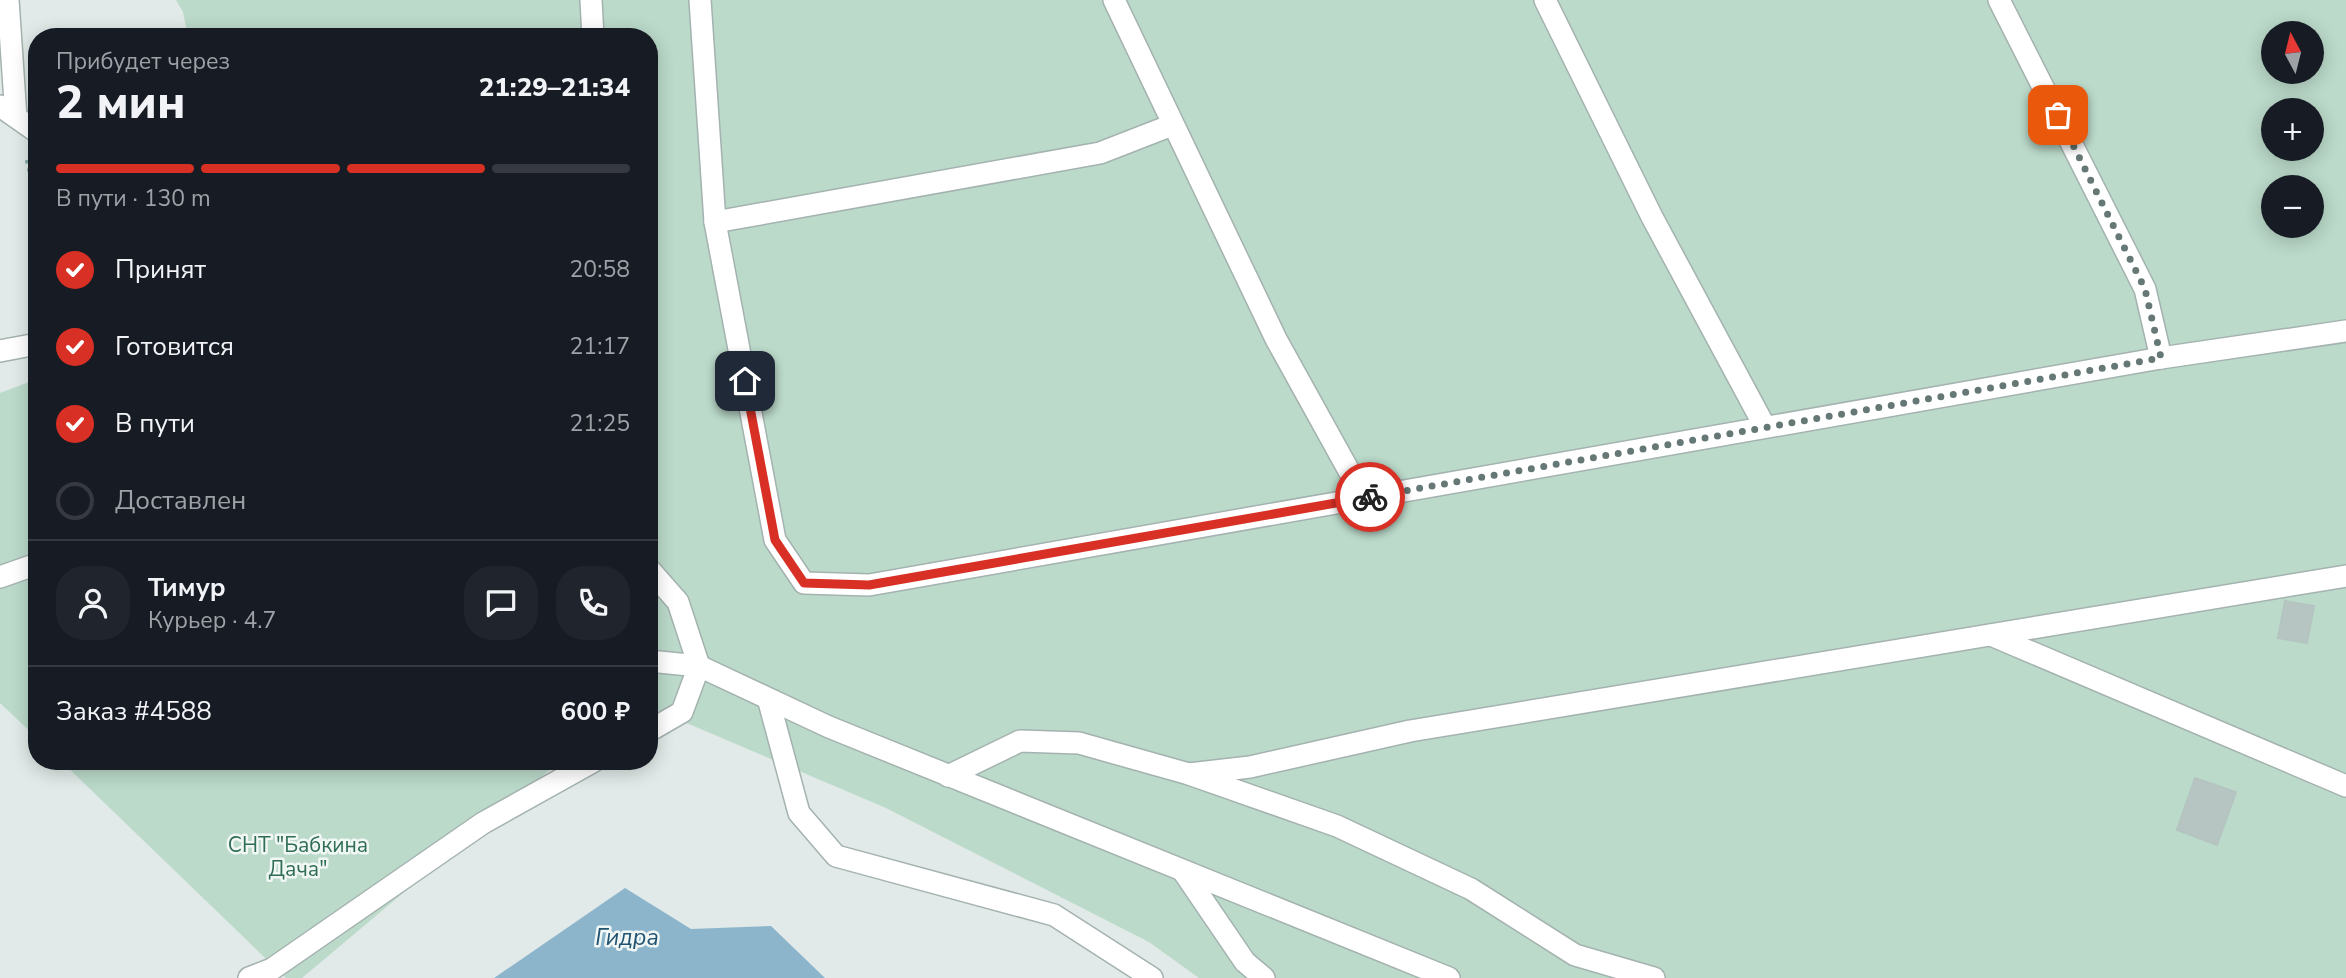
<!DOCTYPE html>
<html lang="ru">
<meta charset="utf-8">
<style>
body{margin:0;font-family:"Nunito Sans",sans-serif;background:#20242c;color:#f1f3f6;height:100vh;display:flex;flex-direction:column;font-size:26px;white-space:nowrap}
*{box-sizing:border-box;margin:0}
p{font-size:23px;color:#9ea1a6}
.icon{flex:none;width:38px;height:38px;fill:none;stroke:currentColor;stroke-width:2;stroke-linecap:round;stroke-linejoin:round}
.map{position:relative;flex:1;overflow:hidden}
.details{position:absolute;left:28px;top:28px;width:630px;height:742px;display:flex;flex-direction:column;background:#171b24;border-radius:28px;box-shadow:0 4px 18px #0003}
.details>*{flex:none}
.needle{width:46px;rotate:353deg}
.controls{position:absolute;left:2261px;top:21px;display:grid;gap:14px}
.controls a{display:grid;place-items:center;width:63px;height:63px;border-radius:50%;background:#171b24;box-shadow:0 4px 18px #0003;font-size:35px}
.pin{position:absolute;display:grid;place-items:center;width:60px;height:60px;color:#fff;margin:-30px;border-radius:14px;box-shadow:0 4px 10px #0006}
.courier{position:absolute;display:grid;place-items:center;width:70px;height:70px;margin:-35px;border:5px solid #d93025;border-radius:50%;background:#fff;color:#222;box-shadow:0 2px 9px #0007}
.head em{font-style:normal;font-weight:800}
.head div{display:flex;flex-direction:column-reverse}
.head{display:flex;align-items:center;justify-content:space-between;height:119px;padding:0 28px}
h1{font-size:46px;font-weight:800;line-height:52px}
.bar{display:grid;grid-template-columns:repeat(4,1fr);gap:10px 7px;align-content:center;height:84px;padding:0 28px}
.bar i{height:9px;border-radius:5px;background:#363941}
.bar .active{background:#d93025}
.bar p{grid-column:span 4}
.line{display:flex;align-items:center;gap:18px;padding:0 28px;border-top:2px solid #363941}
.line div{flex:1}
.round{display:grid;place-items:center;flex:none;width:74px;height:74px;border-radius:28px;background:#20242c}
ol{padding:0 28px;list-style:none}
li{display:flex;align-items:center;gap:21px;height:77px}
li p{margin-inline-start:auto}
li .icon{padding:7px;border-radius:50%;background:#d93025;color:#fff;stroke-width:4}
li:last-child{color:#9ea1a6}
li i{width:38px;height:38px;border:4px solid #363941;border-radius:50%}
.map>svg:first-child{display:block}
.green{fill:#bbdaca;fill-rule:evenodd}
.water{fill:#8cb5cc}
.building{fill:#b6c5c2;stroke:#b4c4c0;stroke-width:2}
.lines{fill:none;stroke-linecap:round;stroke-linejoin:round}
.service-casing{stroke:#a4b2b0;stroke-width:24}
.minor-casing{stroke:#a4b2b0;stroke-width:24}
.path{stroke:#83aca8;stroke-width:4.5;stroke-dasharray:3.5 5;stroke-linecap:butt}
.service{stroke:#fff;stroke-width:21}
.minor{stroke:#fff;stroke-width:21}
.done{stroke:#657876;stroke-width:7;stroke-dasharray:0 12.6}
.route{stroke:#d93025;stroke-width:9}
.labels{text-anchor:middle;stroke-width:5;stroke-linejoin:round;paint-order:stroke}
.park-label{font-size:21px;fill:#2f6e54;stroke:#f1f7f5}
.water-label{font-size:23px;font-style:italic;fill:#205372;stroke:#f1f7f5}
</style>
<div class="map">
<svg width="2346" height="978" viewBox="0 0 2346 978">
<rect width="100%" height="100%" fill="#e1eae8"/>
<g class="green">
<path d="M 176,0 L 2346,0 L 2346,978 L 1199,978 L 1149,942 L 886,808 L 649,707 L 649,37 L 188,37 L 183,12 ZM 2273,33 L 2312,33 L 2312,72 L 2273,72 ZM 2273,110 L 2312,110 L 2312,149 L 2273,149 ZM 2273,187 L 2312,187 L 2312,226 L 2273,226 Z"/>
<path d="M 37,379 L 37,738 L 0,703 L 0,393 Z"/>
<path d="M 61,761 L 560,761 L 302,978 L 286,978 Z"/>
</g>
<path class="water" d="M 625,888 L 691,929 L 771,926 L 825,978 L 494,978 Z"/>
<g class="building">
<path d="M 2285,601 L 2314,606 L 2307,643 L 2278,638 Z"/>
<path d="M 2195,778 L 2236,792 L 2217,845 L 2177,830 Z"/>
</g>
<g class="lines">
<g class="service-casing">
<g id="service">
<path d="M 591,0 L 593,37"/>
<path d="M 700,0 L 715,222 L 775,540 L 804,583 L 869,585 L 2161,358 L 2346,331"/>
<path d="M 1114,0 L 1276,339 L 1364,498"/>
<path d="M 1545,0 L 1652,217 L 1765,427"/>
<path d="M 1999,0 L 2145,289 L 2161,358"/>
<path d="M 715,222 L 1100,153 L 1172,125"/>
<path d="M 0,351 L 37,344"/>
<path d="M 0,577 L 37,564"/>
<path d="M 1991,635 L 2346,786"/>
<path d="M 649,661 L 699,666"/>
<path d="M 1189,774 L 1337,826 L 1471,889 L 1575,955 L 1654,978"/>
</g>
</g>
<g class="minor-casing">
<g id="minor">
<path d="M 8,0 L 16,117"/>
<path d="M 0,106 L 37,132"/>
<path d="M 649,569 L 678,602 L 699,666 L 682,712 L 649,731"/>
<path d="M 699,666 L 829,727 L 1449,978"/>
<path d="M 769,702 L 799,813 L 836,856 L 1054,915 L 1152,978"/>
<path d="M 948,776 L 1020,741 L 1079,743 L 1189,774 L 1250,767 L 1410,731 L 2346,576"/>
<path d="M 1183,871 L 1245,962 L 1264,978"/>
<path d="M 249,978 L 272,969 L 483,823 L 594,761"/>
</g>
</g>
<path class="path" d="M 27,160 L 37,200"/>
<use href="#service" class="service"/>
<use href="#minor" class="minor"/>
</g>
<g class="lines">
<path class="done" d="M 1370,497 L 2161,358 L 2145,289 L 2058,115"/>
<path class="route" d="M 745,381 L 775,540 L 804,583 L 869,585 L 1370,497"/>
</g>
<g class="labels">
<g class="park-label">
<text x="298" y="852">СНТ "Бабкина<tspan x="298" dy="24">Дача"</tspan></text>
</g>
<g class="water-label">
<text x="627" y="945">Гидра</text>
</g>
</g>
</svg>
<div class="controls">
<a><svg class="needle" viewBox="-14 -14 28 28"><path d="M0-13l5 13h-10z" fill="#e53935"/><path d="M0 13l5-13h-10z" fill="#9ea1a6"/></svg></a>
<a>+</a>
<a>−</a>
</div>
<div class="pin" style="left:2058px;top:115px;background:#ea580c"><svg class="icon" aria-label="bag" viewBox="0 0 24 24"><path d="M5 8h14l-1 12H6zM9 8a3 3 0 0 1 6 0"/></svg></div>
<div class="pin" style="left:745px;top:381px;background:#1f2937"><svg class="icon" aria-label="home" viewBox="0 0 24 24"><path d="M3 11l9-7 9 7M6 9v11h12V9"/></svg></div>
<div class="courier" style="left:1370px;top:497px"><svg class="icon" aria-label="bike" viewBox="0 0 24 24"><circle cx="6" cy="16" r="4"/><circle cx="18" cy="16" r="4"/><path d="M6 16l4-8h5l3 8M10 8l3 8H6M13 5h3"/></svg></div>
<section class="details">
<div class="head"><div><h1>2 мин</h1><p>Прибудет через</p></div><em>21:29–21:34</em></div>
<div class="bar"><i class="active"></i><i class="active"></i><i class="active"></i><i></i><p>В пути · 130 m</p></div>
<ol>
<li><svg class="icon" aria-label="check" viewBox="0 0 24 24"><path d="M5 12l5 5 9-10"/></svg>Принят<p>20:58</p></li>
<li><svg class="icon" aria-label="check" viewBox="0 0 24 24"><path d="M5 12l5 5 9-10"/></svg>Готовится<p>21:17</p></li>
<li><svg class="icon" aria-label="check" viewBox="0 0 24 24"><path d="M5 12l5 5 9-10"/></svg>В пути<p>21:25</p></li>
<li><i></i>Доставлен</li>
</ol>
<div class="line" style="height:126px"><a class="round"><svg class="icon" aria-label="person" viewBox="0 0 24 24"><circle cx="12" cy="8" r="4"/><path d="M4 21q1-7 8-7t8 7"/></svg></a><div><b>Тимур</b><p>Курьер · 4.7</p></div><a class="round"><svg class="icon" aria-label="chat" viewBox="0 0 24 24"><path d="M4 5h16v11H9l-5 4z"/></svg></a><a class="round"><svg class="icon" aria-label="phone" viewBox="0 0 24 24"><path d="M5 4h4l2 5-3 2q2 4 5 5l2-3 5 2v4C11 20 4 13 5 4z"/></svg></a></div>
<div class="line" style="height:91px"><div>Заказ #4588</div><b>600 ₽</b></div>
</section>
</div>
